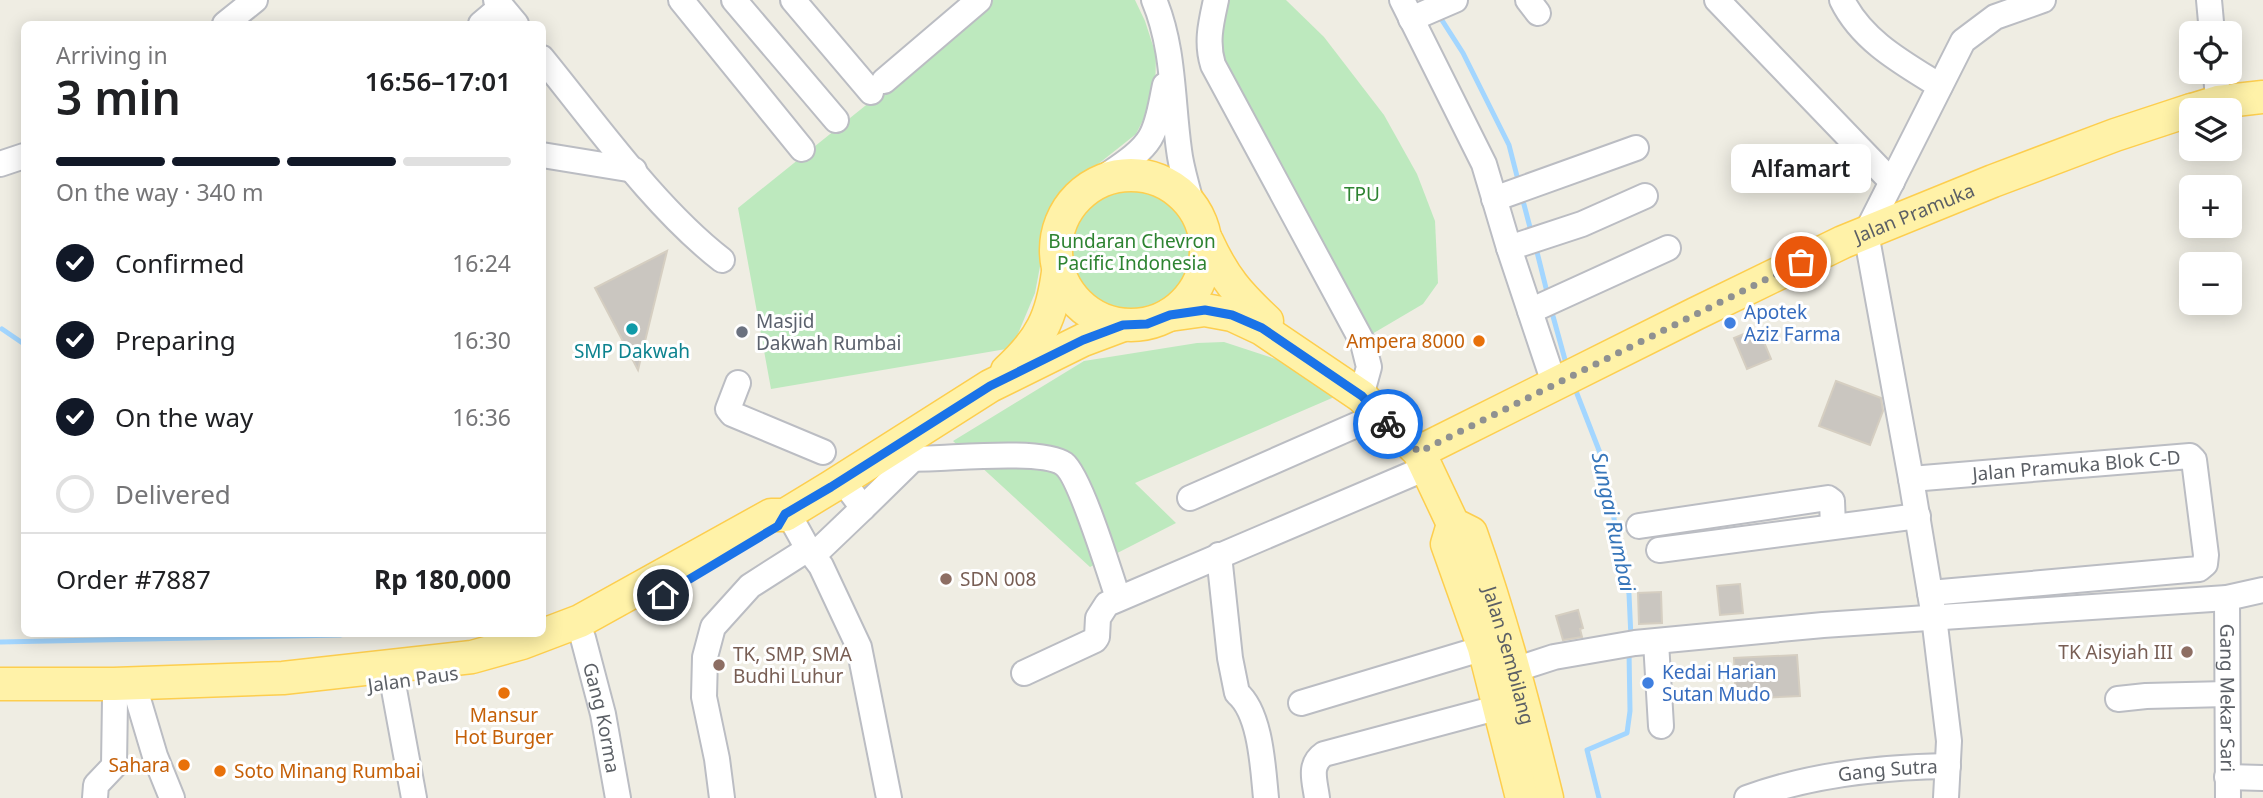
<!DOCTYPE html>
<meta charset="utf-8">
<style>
body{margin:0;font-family:"Noto Sans",sans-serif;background:#f2f2f2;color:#202124;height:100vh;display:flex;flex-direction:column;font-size:26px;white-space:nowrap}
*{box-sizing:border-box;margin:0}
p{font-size:23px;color:#757577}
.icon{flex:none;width:38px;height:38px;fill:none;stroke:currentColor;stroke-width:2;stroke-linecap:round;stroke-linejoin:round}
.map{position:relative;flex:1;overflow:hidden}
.panel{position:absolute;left:21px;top:21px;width:525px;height:616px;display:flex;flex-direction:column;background:#fff;border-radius:10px;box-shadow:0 4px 18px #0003}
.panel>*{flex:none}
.tools{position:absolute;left:2179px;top:21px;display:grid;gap:14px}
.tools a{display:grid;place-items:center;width:63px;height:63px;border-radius:10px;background:#fff;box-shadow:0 4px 18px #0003;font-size:35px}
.pin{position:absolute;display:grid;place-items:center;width:60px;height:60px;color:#fff;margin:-30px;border:4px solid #fff;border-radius:50%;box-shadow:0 2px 7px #0007}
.courier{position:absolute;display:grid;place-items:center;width:70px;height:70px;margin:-35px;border:5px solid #1a73e8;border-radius:50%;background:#fff;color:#222;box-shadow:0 2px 9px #0007}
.bubble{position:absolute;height:49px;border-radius:10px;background:#fff;box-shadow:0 4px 18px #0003;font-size:23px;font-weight:600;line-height:49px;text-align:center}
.headline em{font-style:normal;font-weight:600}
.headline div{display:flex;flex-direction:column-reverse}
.headline{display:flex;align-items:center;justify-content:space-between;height:119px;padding:0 35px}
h1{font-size:46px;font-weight:600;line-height:52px}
.bar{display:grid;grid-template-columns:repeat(4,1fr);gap:10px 7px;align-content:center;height:84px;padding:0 35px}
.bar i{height:9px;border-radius:5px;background:#e0e0e0}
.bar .selected{background:#111827}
.bar p{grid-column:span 4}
.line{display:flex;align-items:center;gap:18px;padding:0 35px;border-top:2px solid #e0e0e0}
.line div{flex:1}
ol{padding:0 35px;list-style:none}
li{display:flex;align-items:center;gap:21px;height:77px}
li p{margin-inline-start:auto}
li .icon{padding:7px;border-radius:50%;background:#111827;color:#fff;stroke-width:4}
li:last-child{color:#757577}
li i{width:38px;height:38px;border:4px solid #e0e0e0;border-radius:50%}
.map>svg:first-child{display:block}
.green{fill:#bde9be}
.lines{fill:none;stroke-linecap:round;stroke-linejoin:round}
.stream{stroke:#a3d6ff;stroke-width:5}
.building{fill:#cac6c0;stroke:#d5cec1;stroke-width:2}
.minor-casing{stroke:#bbbdc3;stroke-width:28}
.major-casing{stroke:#fdce4e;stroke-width:35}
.minor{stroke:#fff;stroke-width:24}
.major{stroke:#fff2a8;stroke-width:32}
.done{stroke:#8f9191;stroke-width:7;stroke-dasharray:0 12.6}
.route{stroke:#1a73e8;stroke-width:9}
.shop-dot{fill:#3f7fe0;stroke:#fff;stroke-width:2.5}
.culture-dot{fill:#0f9aa8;stroke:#fff;stroke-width:2.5}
.worship-dot{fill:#6b7280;stroke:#fff;stroke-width:2.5}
.food-dot{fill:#e8710a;stroke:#fff;stroke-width:2.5}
.education-dot{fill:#8d6e63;stroke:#fff;stroke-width:2.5}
.labels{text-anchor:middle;stroke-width:6;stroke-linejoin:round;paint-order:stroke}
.park-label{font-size:19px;fill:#2d8331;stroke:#fff}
.street-label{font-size:19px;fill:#5b5f65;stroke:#fff}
.shop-label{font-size:19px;fill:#366cbe;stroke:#fff;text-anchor:start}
.worship-label{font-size:19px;fill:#5b616d;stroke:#fff;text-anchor:start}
.food-label{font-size:19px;fill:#c56008;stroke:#fff;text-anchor:end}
.culture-label{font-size:19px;fill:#0d838f;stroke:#fff}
.education-label{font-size:19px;fill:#785e54;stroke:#fff;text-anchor:start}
.water-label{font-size:21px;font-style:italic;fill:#3776ba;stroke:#fff}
</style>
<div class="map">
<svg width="2263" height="798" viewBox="0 0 2263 798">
<rect width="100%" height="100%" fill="#efede3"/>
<g class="green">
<path d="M 976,0 L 1135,0 L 1145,21 L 1156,55 L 1155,96 L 1136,134 L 1073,184 L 1054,203 L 1048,224 L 1035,293 L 1012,348 L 771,389 L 738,208 L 906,73 Z"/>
<path d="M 1221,0 L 1286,0 L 1324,37 L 1384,115 L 1417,174 L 1435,221 L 1438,283 L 1423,304 L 1372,334 L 1210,37 Z"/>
<circle cx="1132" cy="252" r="66"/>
<path d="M 1224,342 L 1300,367 L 1339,395 L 1135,483 L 1176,523 L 1090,567 L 953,441 L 1084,361 L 1197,343 Z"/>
</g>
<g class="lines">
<g class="stream">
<path d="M 1438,14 L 1463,53 L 1509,145 L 1519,184"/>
<path d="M 1522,197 L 1532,235"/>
<path d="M 1536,248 L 1548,296"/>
<path d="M 1551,309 L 1567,367"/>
<path d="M 2,329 L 24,344"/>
<path d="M 1574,386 L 1602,458 L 1629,594 L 1631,638"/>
<path d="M 0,642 L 340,635 L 344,634"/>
<path d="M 1599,798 L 1587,750 L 1627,733 L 1630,711 L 1629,651"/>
</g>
</g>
<g class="building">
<path d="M 667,251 L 638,370 L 595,288 Z"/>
<path d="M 1758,328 L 1771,359 L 1747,369 L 1734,338 Z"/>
<path d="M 1836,381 L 1881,398 L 1883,411 L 1870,445 L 1819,426 Z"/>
<path d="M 1740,584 L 1743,613 L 1720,615 L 1717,586 Z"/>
<path d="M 1661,592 L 1662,623 L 1639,624 L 1638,593 Z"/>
<path d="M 1578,610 L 1583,628 L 1580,629 L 1582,637 L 1563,640 L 1556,616 Z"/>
<path d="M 1797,655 L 1800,696 L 1736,699 L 1734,658 Z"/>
</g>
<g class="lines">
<g class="minor-casing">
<g id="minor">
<path d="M 496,0 L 516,24"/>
<path d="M 681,0 L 802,149"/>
<path d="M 734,0 L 836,120"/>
<path d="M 793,0 L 871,92"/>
<path d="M 1154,0 C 1174,47 1172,100 1179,150 C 1181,168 1187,185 1191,203"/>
<path d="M 1216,0 C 1211,23 1206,42 1213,65 L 1363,343 L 1369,367 L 1361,396"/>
<path d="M 1402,0 L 1484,164 L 1509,248 L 1555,386"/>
<path d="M 1528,0 L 1538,13"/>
<path d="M 1717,0 L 1892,182"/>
<path d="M 1842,0 C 1862,41 1903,63 1940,86"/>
<path d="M 2209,0 L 2212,33"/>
<path d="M 1411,19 L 1455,0"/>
<path d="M 225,24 L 255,0"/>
<path d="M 481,24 L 501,7"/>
<path d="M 542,58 C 596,124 655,208 722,260"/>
<path d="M 2216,72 L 2218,102"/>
<path d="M 884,81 L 979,0"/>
<path d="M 542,155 L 634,170"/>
<path d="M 0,164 L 24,156"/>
<path d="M 1099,181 C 1115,169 1139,156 1150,138 C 1159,123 1161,103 1165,85"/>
<path d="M 1494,199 L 1636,148"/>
<path d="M 1509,248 L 1582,224 L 1645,196"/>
<path d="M 1530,311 L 1668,248"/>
<path d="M 738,383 L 728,409 L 732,414 L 823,452"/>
<path d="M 876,459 C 897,459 919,459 940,458 C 965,457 1045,450 1064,464 C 1080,476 1110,574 1118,598"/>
<path id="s1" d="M 1911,479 L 2190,456 L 2194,460 L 2206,555 L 2205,564 L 2199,569 L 1930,593"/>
<path d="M 1190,498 L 1379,415"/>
<path d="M 863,508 L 913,459"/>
<path d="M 788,513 L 808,549 L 821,566 L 859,647 L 889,798"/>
<path d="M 1639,526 L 1828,498 L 1832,501 L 1833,526"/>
<path d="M 1659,550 L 1918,516"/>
<path d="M 818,551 L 863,508 L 842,480"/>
<path d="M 1219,555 L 1230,658 L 1237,693 C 1261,713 1263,769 1266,798"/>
<path id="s2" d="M 2227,598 L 2228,798"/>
<path id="s3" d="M 583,638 L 603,714 L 618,798"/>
<path d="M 1656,642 L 1661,726"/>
<path d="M 1514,670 L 1554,657 L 1635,643 L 1823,625 L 2227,598 L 2263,590"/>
<path d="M 1024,673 L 1095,640 L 1097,637 L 1098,618 L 1107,604 L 1426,468"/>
<path d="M 393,684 L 414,798"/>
<path d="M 138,699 L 155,756 L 172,798"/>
<path d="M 2118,699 L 2146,696 L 2227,694"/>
<path d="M 1301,703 L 1484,648"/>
<path d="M 2227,777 L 2263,778"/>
<path d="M 95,798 L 96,785 L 114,766 L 115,699"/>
<path d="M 722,798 L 717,759 L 704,697 L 705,657 L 713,627 L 750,586 L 808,549"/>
<path d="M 1317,798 C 1315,781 1308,765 1324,754 L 1500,707"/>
<path id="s4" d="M 1747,798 C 1809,775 1882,767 1948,766"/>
<path d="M 1946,798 L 1949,741 L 1934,617 L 1911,479 L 1866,233 L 1963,41 L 1995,17 L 2043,0"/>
</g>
</g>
<g class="major-casing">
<g id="major">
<path d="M 2192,110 L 2218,102 L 2263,97"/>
<circle cx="1131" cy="250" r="75"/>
<path d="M 1207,241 C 1224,278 1238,294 1267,321"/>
<path id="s5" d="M 1169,315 L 1205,310 L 1232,315 L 1262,329 L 1361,396 L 1419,452 L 1453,524 L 1471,533 C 1502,620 1525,709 1547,798"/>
<path d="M 1007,371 C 1041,340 1052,317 1058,272"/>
<path id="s6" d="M 1419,452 L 1695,314 L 1843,242 L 1993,181 L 2115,135 L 2191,110"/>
<path d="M 1453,524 L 1447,544 L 1484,648 L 1522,798"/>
<path d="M 0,684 L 114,684 L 283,678 L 472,657 L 522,643 L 580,621 L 771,515 L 785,515 L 831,487 L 990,386 L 1083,340 L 1123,325"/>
</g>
</g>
<use href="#minor" class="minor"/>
<use href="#major" class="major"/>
</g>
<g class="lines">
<path class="done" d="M 1388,424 L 1419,452 L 1801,262"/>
<path class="route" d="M 663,595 L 778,526 L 785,514 L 831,487 L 990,386 L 1083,340 L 1123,325 L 1147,324 L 1170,315 L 1205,310 L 1232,315 L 1262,328 L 1362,396 L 1388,424"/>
</g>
<g class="shop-dot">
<circle cx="1730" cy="323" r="7"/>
<circle cx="1648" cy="683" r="7"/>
</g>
<circle class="culture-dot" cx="632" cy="329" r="7"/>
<circle class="worship-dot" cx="742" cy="332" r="7"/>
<g class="food-dot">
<circle cx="1479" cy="341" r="7"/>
<circle cx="504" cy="693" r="7"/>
<circle cx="184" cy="765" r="7"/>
<circle cx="220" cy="771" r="7"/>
</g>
<g class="education-dot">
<circle cx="946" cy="579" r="7"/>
<circle cx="2187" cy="652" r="7"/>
<circle cx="719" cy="665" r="7"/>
</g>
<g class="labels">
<g class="park-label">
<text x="1362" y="201">TPU</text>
<text x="1132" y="248">Bundaran Chevron<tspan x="1132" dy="22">Pacific Indonesia</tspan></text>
</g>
<g class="street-label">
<text dy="7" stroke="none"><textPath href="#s6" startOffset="550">Jalan Pramuka</textPath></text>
<text dy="7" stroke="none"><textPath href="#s1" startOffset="166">Jalan Pramuka Blok C-D</textPath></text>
<text dy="7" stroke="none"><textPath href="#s5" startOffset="525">Jalan Sembilang</textPath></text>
<text transform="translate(413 679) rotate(-8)" y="7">Jalan Paus</text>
<text dy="7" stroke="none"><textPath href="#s2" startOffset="100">Gang Mekar Sari</textPath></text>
<text dy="7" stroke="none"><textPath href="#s3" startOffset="82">Gang Korma</textPath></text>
<text dy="7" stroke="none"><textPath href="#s4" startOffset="144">Gang Sutra</textPath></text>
</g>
<g class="shop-label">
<text x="1744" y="319">Apotek<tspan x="1744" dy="22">Aziz Farma</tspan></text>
<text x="1662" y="679">Kedai Harian<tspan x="1662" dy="22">Sutan Mudo</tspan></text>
</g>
<g class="worship-label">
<text x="756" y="328">Masjid<tspan x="756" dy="22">Dakwah Rumbai</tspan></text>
</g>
<g class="food-label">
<text x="1465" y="348">Ampera 8000</text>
<text x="504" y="722" text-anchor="middle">Mansur<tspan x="504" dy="22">Hot Burger</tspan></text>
<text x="170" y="772">Sahara</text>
<text x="234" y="778" text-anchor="start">Soto Minang Rumbai</text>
</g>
<g class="culture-label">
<text x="632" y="358">SMP Dakwah</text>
</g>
<g class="education-label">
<text x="960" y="586">SDN 008</text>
<text x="2173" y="659" text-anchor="end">TK Aisyiah III</text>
<text x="733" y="661">TK, SMP, SMA<tspan x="733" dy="22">Budhi Luhur</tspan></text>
</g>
<g class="water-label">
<text transform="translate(1613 522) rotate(78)" y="7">Sungai Rumbai</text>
</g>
</g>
</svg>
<div class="tools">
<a><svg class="icon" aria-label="locate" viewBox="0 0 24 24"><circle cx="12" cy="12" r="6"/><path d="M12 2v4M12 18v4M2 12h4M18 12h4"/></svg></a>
<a><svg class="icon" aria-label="layers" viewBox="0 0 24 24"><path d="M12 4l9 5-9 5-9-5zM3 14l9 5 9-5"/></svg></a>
<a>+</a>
<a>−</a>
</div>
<div class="pin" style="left:1801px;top:262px;background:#ea580c"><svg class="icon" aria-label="bag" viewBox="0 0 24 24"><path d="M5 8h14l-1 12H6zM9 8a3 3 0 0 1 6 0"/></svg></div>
<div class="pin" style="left:663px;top:595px;background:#1f2937"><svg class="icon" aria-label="home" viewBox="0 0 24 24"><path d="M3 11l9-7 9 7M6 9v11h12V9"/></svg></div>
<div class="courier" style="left:1388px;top:424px"><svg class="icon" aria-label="bike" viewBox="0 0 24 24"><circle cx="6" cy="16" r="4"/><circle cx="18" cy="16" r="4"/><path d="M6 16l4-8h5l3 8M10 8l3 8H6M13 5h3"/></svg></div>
<div class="bubble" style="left:1731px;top:144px;width:140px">Alfamart</div>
<section class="panel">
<div class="headline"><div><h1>3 min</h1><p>Arriving in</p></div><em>16:56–17:01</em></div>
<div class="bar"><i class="selected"></i><i class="selected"></i><i class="selected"></i><i></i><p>On the way · 340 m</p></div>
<ol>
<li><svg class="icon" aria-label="check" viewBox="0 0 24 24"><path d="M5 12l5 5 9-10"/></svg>Confirmed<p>16:24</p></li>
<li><svg class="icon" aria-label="check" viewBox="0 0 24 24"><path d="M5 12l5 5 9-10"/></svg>Preparing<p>16:30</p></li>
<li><svg class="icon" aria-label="check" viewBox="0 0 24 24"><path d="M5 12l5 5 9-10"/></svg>On the way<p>16:36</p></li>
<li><i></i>Delivered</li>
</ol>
<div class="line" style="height:91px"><div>Order #7887</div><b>Rp 180,000</b></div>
</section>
</div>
